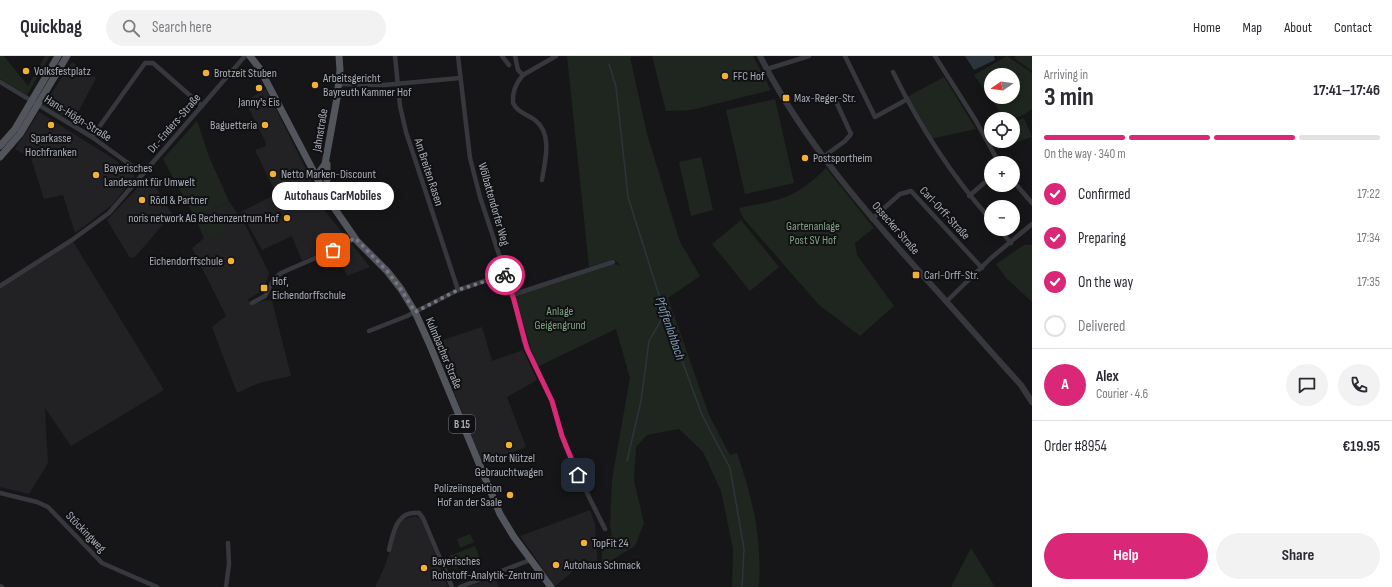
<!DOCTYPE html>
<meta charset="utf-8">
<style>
body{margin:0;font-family:"Sofia Sans Condensed",sans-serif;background:#f2f2f3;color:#2b2b33;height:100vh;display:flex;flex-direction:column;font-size:15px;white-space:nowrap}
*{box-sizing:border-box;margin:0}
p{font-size:13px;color:#7c7c81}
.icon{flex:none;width:22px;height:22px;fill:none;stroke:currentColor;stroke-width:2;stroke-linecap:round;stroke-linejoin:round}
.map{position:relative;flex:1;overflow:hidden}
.details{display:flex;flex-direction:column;background:#fff;width:360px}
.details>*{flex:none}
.needle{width:26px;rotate:257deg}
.buttons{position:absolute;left:984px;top:12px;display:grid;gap:8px}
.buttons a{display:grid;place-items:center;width:36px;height:36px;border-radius:50%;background:#fff;box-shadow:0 2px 10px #0003;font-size:20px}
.pin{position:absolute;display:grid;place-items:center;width:34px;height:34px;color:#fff;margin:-17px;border-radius:8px;box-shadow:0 2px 6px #0006}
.courier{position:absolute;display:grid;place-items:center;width:40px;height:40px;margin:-20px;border:3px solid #db2777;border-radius:50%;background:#fff;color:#222;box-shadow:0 1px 5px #0007}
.bubble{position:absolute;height:28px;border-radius:14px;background:#fff;box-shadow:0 2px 10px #0003;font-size:13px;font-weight:700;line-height:28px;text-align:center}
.headline em{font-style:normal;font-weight:700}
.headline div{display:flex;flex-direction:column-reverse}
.headline{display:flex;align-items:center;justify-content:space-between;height:68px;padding:0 12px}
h1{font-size:26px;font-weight:700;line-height:30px}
.bar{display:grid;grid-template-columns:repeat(4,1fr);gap:6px 4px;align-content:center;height:48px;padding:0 12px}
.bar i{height:5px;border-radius:3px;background:#e1e1e2}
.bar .on{background:#db2777}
.bar p{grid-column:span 4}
.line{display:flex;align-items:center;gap:10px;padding:0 12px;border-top:1px solid #e1e1e2}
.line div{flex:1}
.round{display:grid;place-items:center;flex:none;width:42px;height:42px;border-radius:21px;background:#f2f2f3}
ol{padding:0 12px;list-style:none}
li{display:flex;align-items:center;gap:12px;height:44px}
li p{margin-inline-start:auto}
li .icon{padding:4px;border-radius:50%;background:#db2777;color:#fff;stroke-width:4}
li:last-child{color:#7c7c81}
li i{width:22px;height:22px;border:2px solid #e1e1e2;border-radius:50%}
.button{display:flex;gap:8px;margin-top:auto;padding:8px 12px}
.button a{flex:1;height:46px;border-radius:24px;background:#db2777;color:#fff;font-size:16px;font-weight:700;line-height:46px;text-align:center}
.button a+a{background:#f2f2f3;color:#2b2b33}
header{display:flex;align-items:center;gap:24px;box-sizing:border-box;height:56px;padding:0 20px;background:#fff;border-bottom:1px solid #e1e1e2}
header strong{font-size:19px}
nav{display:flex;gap:22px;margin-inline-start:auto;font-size:14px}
.search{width:280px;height:36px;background:#f2f2f3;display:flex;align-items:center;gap:10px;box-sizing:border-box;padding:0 14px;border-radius:22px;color:#7c7c81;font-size:15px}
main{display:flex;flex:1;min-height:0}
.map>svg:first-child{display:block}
.built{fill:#222225}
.green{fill:#1e261f;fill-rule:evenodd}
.water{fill:#2c353c}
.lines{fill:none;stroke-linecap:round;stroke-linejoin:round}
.stream{stroke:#2c353c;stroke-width:1.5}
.minor{stroke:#37383d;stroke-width:4.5}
.tertiary{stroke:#37383d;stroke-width:6}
.primary{stroke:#53555c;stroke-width:7}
.done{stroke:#757880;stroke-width:4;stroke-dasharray:0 7.2}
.route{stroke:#db2777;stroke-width:5}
.poi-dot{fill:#f2b134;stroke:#111113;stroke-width:1.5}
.labels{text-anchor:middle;stroke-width:4;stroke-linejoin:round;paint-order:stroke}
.shield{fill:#111113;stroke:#7b7e86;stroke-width:1}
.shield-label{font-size:11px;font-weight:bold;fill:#a8adb8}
.poi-label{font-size:12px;fill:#a8adb8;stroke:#111113;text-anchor:start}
.street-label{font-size:12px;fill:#a8adb8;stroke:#111113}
.park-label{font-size:12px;fill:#7fa381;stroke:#111113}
.water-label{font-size:13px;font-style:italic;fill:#7f9bb3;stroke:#111113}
</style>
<header>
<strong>Quickbag</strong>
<div class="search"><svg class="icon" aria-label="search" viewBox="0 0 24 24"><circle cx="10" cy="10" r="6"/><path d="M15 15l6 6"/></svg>Search here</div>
<nav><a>Home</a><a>Map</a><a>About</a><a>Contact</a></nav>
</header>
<main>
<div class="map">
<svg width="1032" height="531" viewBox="0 0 1032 531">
<rect width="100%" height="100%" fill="#161618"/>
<g class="built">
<path d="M 72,6 L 96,22 L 73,66 L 44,49 Z"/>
<path d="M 266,33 L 311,123 L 317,141 L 325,155 L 370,211 L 347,220 L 335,190 L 302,205 L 292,180 L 262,194 L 241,156 L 276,138 L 255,94 L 266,90 L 265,85 L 245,45 Z"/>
<path d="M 39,56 L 114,103 L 135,120 L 112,149 L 75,177 L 63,139 L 44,143 L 31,102 L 15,93 Z"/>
<path d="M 149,120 L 172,158 L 135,201 L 130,202 L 107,164 Z"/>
<path d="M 229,145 L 246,170 L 269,217 L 263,235 L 248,243 L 251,249 L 266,244 L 272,245 L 291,320 L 259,327 L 237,337 L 212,271 L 226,260 L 192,192 L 204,182 L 195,162 Z"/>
<path d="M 72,184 L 164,334 L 71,390 L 45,352 L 48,407 L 29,438 L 0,431 L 0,230 Z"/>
<path d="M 482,271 L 492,305 L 523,294 L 537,324 L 507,341 L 526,391 L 483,408 L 434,287 Z"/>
<path d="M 590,454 L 595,468 L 598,513 L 596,515 L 587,504 L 555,530 L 520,480 Z"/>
<path d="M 415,460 L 421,462 L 448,531 L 375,531 L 385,510 L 397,472 L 402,464 Z"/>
<path d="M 495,521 L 499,531 L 468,531 Z"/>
</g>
<g class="green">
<path d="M 0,0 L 4,0 L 28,30 L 45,0 L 50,0 L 27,39 L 0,23 Z"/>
<path d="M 567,0 L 753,0 L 771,34 L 691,54 L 666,55 L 652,0 L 630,1 L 647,78 L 680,186 L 700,220 L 668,242 L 709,359 L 730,399 L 737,397 C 753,444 762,481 759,531 L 732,531 L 733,493 L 721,435 L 703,396 L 679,373 L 647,379 L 636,391 L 634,425 L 644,467 L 635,490 L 602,510 L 602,484 L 612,479 L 610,470 L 612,423 L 630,322 L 616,273 L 537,311 L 515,240 L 615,208 L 621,210 L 614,203 L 589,211 Z"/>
<path d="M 1007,0 L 1032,17 L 1032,53 C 1023,60 1016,63 1005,63 L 974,19 ZM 991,19 L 1013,19 L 1013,41 L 991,41 Z"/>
<path d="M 1016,0 L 1032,0 L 1032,15 L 1014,2 Z"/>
<path d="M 944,21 L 976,73 L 930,83 L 907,41 Z"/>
<path d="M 775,43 L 794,127 L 745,138 L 726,54 Z"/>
<path d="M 1024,62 L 1032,81 L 1006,90 L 1004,85 L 1013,85 L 1013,66 Z"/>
<path d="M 197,65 L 210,103 L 229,145 L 195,162 L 163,103 Z"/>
<path d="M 701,101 L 713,154 L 691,160 L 679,106 Z"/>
<path d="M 826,112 L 874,172 L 855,187 L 857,199 L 894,250 L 860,280 L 819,249 L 743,162 L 739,152 C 780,144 795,143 826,112 Z"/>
<path d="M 221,151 L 234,165 L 214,184 L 200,170 Z"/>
<path d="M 741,164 L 779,211 L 750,235 L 712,188 Z"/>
<path d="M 1024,189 L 1032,189 L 1032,246 L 1006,222 L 996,208 Z"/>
<path d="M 470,478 L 474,486 L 460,492 L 457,483 Z"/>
<path d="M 475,490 L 480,503 L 454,513 L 449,500 Z"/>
<path d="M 971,492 L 995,531 L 951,531 Z"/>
</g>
<path class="water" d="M 965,0 L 994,0 L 995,4 L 974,14 Z"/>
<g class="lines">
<g class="stream">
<path d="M 609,8 L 616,31 L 628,141 L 665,258 L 702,359 L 730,412 L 744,493 L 742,531"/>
<path d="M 627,405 L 641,345 L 649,285 L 664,259"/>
</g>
<g class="minor">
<path d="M 395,0 L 400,50 L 406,76 L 458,234"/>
<path d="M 458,0 L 470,102 L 480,141 L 514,244 L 524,285 L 552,345 L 562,380 L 574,411 L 605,473"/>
<path d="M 502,0 L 509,9"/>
<path d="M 515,0 L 518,14 L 523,19 L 556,0"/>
<path d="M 845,0 L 875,61 L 906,44"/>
<path d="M 935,0 L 976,65 L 999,107"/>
<path d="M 767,13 L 809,0"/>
<path d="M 893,16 C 920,71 950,118 991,164"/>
<path d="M 523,19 C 515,28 512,36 513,47 C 518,57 527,58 535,64 C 553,78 545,105 542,124"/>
<path d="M 0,26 L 92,81 L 143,118"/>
<path d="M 339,28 L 384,29 L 460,22"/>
<path d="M 92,81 L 145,7 L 153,7 L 202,50"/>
<path d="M 823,101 L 845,85 L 851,78 L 834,41"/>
<path d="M 1013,125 L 1032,147"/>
<path d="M 969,140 L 991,121"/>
<path d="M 872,163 L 900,138 L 911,135 L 982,212"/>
<path d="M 999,173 L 1011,187"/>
<path d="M 0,230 L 72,184 L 109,157 L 245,0"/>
<path d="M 512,239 L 613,206"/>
<path d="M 946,246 L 991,202 L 1032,168"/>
<path d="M 252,247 L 265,240 L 274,223 L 281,217 L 345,189 L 355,182"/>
<path d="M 369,275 L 407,260 L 458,234 L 505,218"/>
<path d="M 0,437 L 37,446 L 48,451 L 102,507 L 157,531"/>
<path d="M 389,494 C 393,478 396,454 419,457 L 423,462 L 452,531"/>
<path d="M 0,530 L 2,531"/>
<path d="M 226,531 L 229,508 L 228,487"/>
<path d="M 460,531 L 530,504"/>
</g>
<path class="tertiary" d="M 760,0 C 802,83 864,154 926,223 C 958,258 989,294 1021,329 L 1032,346"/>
<g class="primary">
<path d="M 250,0 L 260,13 L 272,36 L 328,143 L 357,185 L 387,215 L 401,233 L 415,256 L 429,287 L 500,458 L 514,481 L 551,531"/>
<path d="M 0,90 L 15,73 L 58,0"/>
<path d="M 0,101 L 20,78 L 67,0"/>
<path d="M 327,108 L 327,126 L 332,143"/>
<path d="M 318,125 L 318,118 L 325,108 L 337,42 L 340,14 L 339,0"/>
</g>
</g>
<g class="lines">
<path class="done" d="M 333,194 L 355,182 L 387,215 L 400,232 L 415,256 L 458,234 L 505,219"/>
<path class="route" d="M 505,219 L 514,244 L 527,293 L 552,345 L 562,380 L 578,419"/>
</g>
<g class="poi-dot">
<circle cx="26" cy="15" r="4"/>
<circle cx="206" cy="17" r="4"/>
<circle cx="725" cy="20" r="4"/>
<circle cx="315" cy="29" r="4"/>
<circle cx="259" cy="32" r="4"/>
<rect x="782" y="38" width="8" height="8" rx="2"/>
<circle cx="51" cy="69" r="4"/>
<circle cx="265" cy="69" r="4"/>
<circle cx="805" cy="102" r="4"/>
<circle cx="273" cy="118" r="4"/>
<circle cx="96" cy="119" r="4"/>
<circle cx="142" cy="144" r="4"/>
<circle cx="287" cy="162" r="4"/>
<circle cx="231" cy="205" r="4"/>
<rect x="912" y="215" width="8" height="8" rx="2"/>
<rect x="260" y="228" width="8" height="8" rx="2"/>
<circle cx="509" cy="389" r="4"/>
<circle cx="510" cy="439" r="4"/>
<circle cx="584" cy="487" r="4"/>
<circle cx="556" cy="509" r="4"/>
<circle cx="424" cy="512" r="4"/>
</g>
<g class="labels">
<rect class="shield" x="449" y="359" width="26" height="18" rx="3"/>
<g class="shield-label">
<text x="462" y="372">B 15</text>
</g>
<g class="poi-label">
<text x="34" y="19">Volksfestplatz</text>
<text x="214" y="21">Brotzeit Stuben</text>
<text x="733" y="24">FFC Hof</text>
<text x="323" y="26">Arbeitsgericht<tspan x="323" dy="14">Bayreuth Kammer Hof</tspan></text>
<text x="794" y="46">Max-Reger-Str.</text>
<text x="259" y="50" text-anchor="middle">Janny's Eis</text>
<text x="257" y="73" text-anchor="end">Baguetteria</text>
<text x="51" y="86" text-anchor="middle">Sparkasse<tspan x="51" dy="14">Hochfranken</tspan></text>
<text x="813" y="106">Postsportheim</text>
<text x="104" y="116">Bayerisches<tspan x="104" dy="14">Landesamt für Umwelt</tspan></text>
<text x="281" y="122">Netto Marken-Discount</text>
<text x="150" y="148">Rödl &amp; Partner</text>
<text x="279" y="166" text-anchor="end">noris network AG Rechenzentrum Hof</text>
<text x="223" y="209" text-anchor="end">Eichendorffschule</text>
<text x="924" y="223">Carl-Orff-Str.</text>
<text x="272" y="229">Hof,<tspan x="272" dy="14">Eichendorffschule</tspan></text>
<text x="509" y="406" text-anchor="middle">Motor Nützel<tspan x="509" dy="14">Gebrauchtwagen</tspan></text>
<text x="502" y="436" text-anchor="end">Polizeiinspektion<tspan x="502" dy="14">Hof an der Saale</tspan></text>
<text x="592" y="491">TopFit 24</text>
<text x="432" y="509">Bayerisches<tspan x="432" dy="14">Rohstoff-Analytik-Zentrum</tspan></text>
<text x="564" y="513">Autohaus Schmack</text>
</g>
<g class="street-label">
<text transform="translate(78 62) rotate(32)" y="4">Hans-Högn-Straße</text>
<text transform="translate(174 67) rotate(-49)" y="4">Dr.-Enders-Straße</text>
<text transform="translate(320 74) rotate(-80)" y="4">Jahnstraße</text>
<text transform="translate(429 116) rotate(72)" y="4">Am Breiten Rasen</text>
<text transform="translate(494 148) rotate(74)" y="4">Wölbattendorfer Weg</text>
<text transform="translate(945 157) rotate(47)" y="4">Carl-Orff-Straße</text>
<text transform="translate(896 172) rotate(49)" y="4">Ossecker Straße</text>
<text transform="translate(444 297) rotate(67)" y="4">Kulmbacher Straße</text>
<text transform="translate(86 476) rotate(46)" y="4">Stöckingweg</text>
</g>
<g class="park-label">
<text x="813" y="174">Gartenanlage<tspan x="813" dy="14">Post SV Hof</tspan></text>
<text x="560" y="259">Anlage<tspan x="560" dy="14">Geigengrund</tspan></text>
</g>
<g class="water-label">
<text transform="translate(671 272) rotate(71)" y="5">Pfaffenlohbach</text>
</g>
</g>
</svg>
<div class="buttons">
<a><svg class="needle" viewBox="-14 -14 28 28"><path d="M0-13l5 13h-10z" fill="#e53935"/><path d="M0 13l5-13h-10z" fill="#7c7c81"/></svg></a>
<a><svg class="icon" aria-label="locate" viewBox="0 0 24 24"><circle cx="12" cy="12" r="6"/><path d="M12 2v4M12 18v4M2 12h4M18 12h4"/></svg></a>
<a>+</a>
<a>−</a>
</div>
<div class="pin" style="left:333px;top:194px;background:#ea580c"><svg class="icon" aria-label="bag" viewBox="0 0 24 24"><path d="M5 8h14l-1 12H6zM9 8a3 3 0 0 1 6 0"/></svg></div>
<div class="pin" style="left:578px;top:419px;background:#1f2937"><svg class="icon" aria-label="home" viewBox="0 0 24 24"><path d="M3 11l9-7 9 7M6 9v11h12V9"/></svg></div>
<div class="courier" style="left:505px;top:219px"><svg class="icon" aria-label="bike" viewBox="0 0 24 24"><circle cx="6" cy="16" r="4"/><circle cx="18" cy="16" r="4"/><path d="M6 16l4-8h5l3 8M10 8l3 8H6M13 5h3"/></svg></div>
<div class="bubble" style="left:272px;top:126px;width:122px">Autohaus CarMobiles</div>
</div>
<section class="details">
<div class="headline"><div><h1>3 min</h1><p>Arriving in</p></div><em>17:41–17:46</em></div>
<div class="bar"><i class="on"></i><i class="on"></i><i class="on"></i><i></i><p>On the way · 340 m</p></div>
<ol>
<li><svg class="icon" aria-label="check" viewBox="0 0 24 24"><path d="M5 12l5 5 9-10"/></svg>Confirmed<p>17:22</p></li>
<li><svg class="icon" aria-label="check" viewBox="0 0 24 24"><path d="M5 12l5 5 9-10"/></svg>Preparing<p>17:34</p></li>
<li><svg class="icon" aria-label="check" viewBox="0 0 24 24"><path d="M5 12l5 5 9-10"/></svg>On the way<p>17:35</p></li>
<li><i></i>Delivered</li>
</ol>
<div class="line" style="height:72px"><b class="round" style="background:#db2777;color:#fff">A</b><div><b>Alex</b><p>Courier · 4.6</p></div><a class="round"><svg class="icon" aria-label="chat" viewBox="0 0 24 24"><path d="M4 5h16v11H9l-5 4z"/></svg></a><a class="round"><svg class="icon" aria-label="phone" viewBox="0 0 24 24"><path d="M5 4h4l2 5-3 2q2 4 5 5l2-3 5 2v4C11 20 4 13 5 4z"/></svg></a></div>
<div class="line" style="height:52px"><div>Order #8954</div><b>€19.95</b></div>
<div class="button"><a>Help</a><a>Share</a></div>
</section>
</main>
